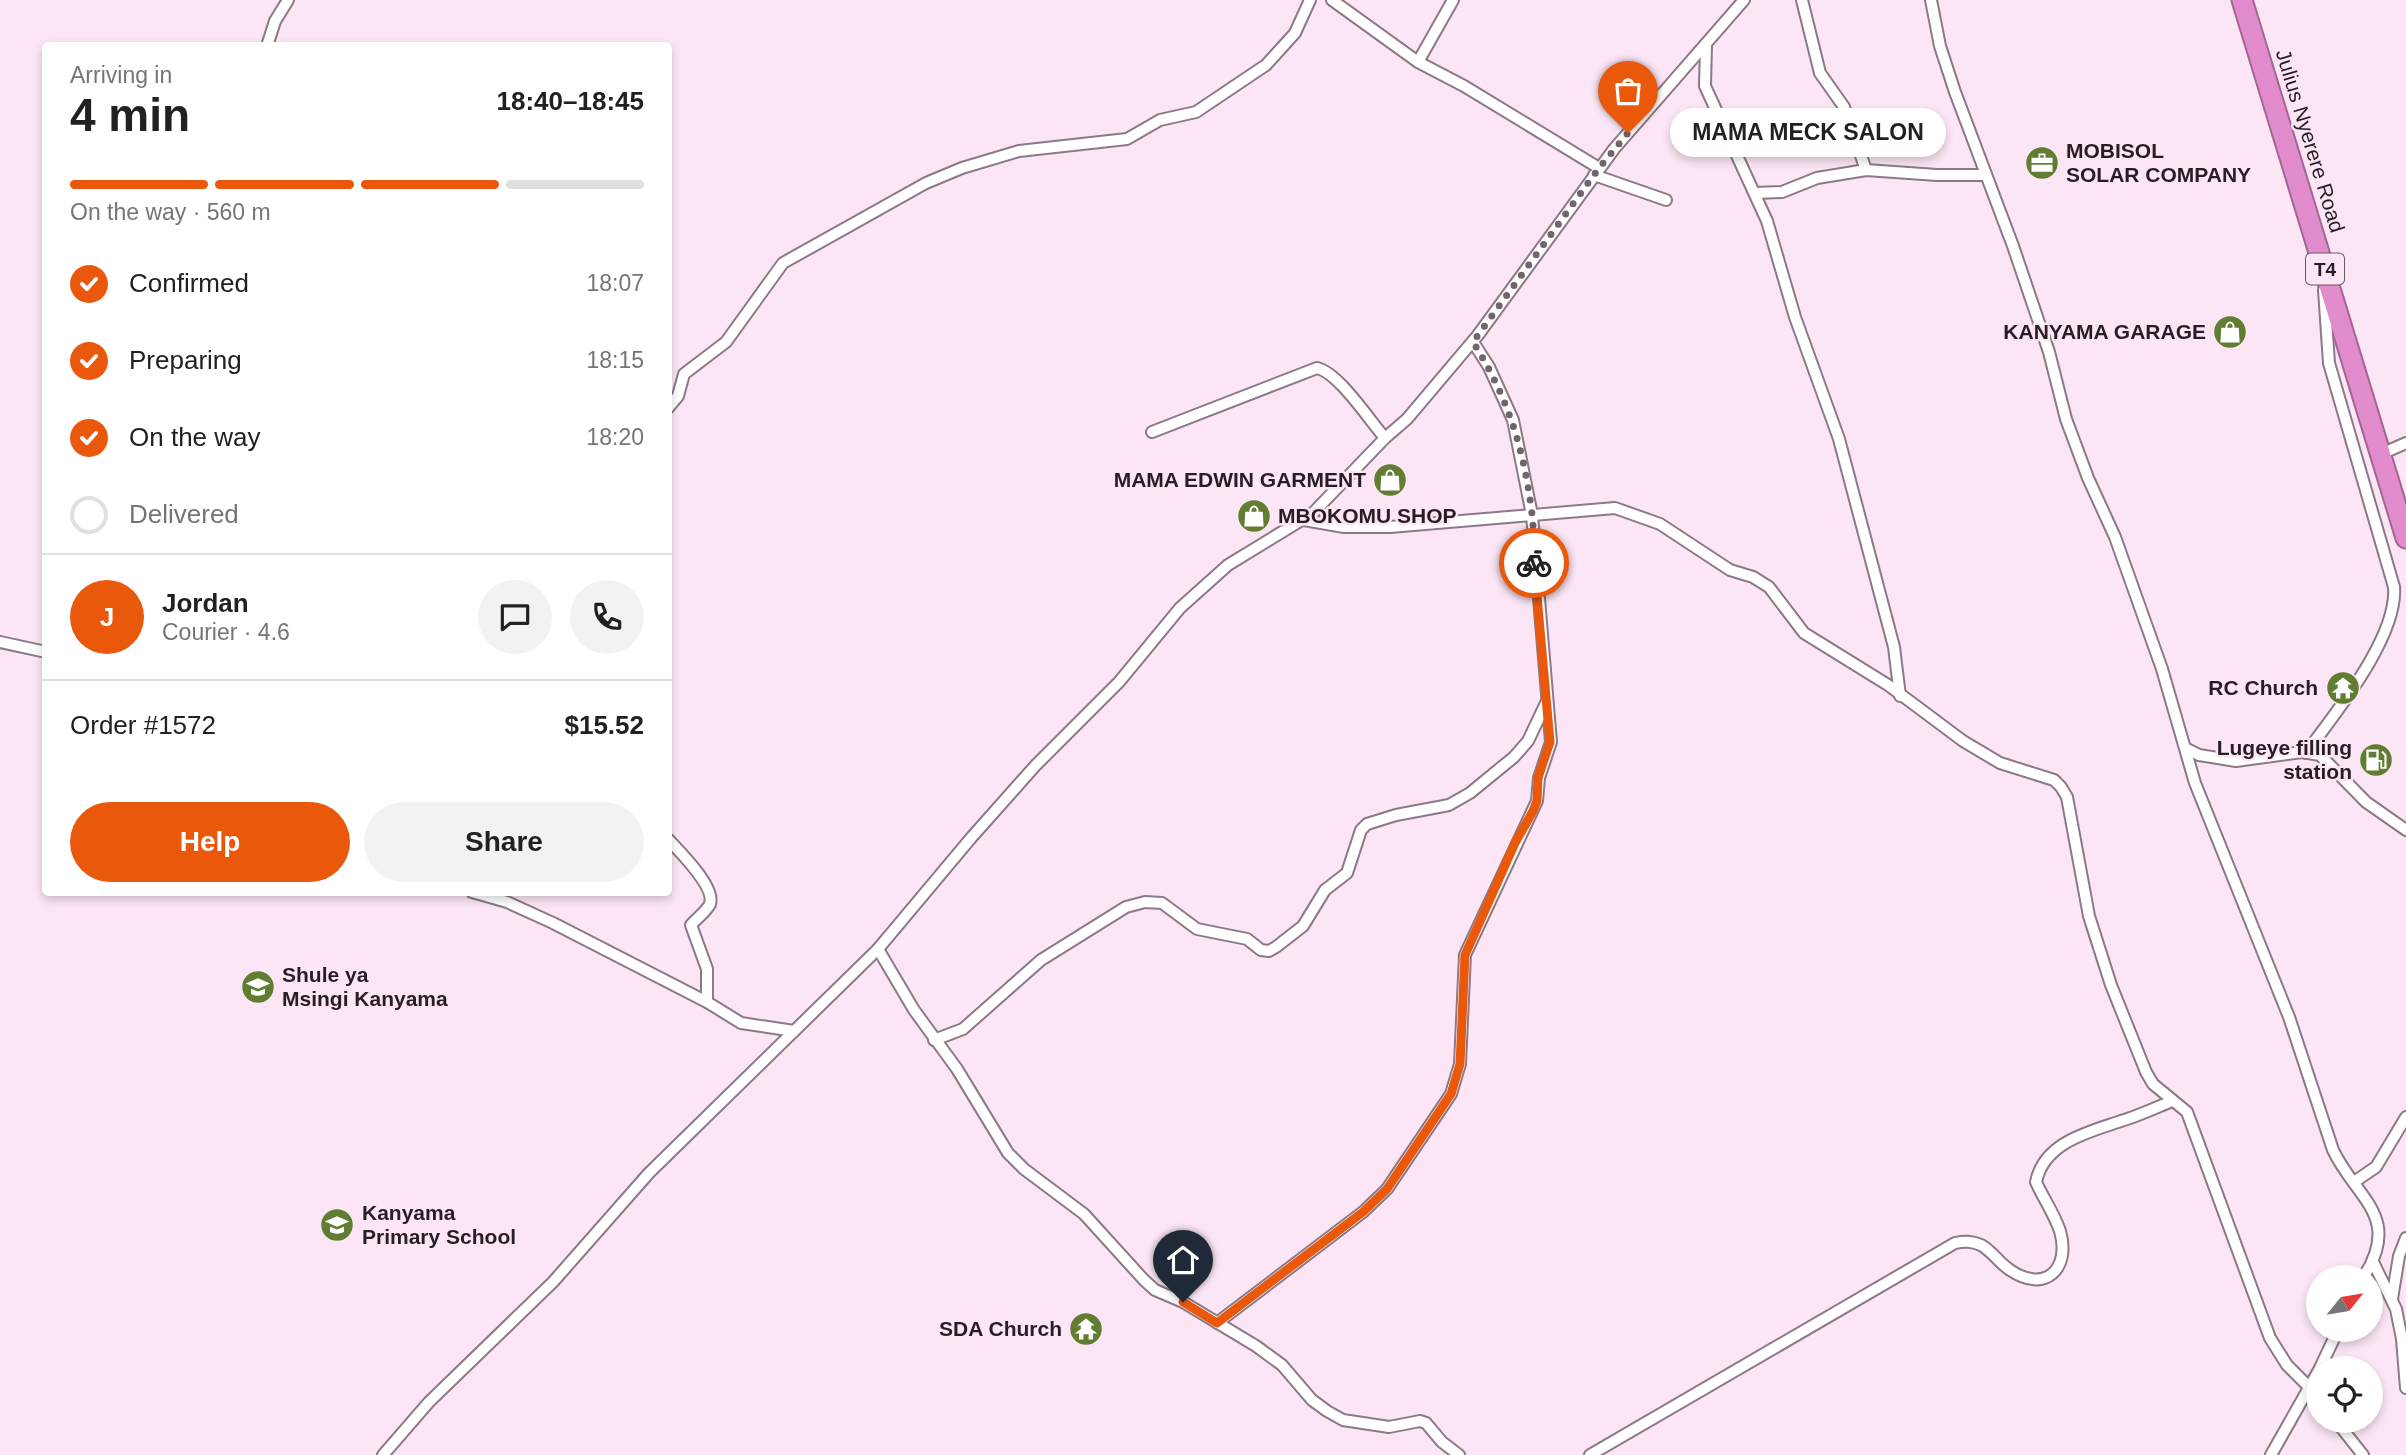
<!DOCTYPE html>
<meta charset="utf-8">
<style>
body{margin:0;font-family:Helvetica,sans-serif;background:#f2f2f2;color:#202124;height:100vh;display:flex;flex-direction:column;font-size:26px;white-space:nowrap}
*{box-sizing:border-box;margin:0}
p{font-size:23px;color:#757577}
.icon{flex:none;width:38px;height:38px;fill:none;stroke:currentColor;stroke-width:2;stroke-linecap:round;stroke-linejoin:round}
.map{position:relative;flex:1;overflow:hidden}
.panel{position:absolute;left:42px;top:42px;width:630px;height:854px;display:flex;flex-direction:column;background:#fff;border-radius:7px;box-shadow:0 4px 10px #0003}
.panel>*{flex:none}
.needle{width:46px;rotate:60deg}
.controls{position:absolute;left:2306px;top:1265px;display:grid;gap:14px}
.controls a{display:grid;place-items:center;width:77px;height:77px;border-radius:50%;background:#fff;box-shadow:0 4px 10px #0003;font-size:35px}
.pin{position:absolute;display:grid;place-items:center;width:60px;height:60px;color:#fff;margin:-72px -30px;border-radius:50% 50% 50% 0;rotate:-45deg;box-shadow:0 0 7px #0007}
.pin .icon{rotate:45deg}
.courier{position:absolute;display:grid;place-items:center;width:70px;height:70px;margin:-35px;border:5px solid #ea580c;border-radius:50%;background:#fff;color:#222;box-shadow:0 2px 9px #0007}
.bubble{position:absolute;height:49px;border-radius:24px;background:#fff;box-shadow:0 4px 10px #0003;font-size:23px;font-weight:700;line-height:49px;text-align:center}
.headline em{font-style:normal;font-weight:700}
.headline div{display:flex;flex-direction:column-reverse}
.headline{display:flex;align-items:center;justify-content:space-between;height:119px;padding:0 28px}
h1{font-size:46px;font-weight:700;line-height:52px}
.bar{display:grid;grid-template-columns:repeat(4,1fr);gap:10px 7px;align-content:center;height:84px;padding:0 28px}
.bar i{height:9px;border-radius:5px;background:#e0e0e0}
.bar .on{background:#ea580c}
.bar p{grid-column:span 4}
.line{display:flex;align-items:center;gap:18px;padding:0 28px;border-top:2px solid #e0e0e0}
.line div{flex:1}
.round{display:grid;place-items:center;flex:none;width:74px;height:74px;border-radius:37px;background:#f2f2f2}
ol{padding:0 28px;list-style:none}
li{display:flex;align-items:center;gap:21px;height:77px}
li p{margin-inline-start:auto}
li .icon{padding:7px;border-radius:50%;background:#ea580c;color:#fff;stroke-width:4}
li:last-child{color:#757577}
li i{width:38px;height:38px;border:4px solid #e0e0e0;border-radius:50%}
.button{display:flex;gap:14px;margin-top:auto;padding:14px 28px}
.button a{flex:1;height:80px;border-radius:42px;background:#ea580c;color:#fff;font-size:28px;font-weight:700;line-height:80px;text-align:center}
.button a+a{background:#f2f2f2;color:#202124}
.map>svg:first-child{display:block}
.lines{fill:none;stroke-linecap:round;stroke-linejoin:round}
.street-casing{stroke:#8c7986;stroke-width:14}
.highway-casing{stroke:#a16692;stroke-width:23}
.street{stroke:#fff;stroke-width:10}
.highway{stroke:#e38ccd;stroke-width:19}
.done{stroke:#71646d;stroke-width:7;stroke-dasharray:0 12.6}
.route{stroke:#ea580c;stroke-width:9}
.labels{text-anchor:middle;stroke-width:5;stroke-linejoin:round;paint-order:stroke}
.shield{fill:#fce6f5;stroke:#665a63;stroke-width:2}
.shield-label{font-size:19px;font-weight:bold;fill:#261e24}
.street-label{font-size:21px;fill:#261e24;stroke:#fce6f5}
.poi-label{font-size:21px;font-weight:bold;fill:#261e24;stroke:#fce6f5;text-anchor:end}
</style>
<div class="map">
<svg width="2406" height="1455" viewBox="0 0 2406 1455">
<rect width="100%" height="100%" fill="#fce6f5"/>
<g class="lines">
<g class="street-casing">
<g id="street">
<path d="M 1332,0 L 1418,62 L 1464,86 L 1599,168"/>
<path d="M 1802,0 L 1820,73 L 1844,107 L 1866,170"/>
<path d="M 1931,0 L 1940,46 L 1955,92 L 2013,246 L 2049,352 L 2066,419 L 2088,478 L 2115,537 L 2162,669 L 2195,783 L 2289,1017 L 2333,1150 C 2356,1199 2403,1216 2363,1278"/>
<path d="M 1706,45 L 1705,86 L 1767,221 L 1795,317 L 1839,439 L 1894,647 L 1900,696"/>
<path d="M 267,46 L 275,21 L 288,0"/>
<path d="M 1418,62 L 1453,0"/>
<path d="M 1594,175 L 1666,200"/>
<path d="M 1756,193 L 1782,192 L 1817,178 L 1866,170 L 1937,175 L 1985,175"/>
<path d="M 668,408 L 678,396 L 684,374 L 726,342 L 783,263 L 926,183 L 962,168 L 1019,151 L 1127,139 L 1160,120 L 1196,112 L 1266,65 L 1295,33 L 1310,0"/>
<path d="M 1152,432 L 1317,368 C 1339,373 1369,420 1385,438"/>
<path d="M 2381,454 L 2406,443"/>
<path d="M 1304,520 L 1344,527 L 1390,527 L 1615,508 L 1660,524 L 1730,570 L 1753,577 L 1769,587 L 1804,633 L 1888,685 L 1963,741 L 2000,763 L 2054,780 L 2061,787 L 2067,797 L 2089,916 L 2111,985 L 2146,1072 L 2153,1084 L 2187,1112 L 2270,1338 L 2287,1365 L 2319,1397"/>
<path d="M 0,642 L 46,652"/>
<path d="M 2187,749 L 2199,755 L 2236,761 L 2302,752 L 2320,755 L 2366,802 L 2406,830"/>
<path d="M 2306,753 C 2336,712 2398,637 2394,587 L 2329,363 L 2324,290"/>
<path d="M 668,839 C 679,851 716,887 710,904 C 706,912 697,918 691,925 L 707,969 L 707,1002"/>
<path d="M 472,892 L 507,902 L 553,923 L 707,1002 L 741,1023 L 794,1031"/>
<path d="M 878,949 L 914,1010 L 957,1069 L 1008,1153 L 1024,1169 L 1084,1214 L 1144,1280 L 1155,1290 L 1183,1302 L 1256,1346 L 1282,1365 L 1312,1400 L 1327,1411 L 1343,1420 L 1389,1427 L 1420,1421 L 1426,1423 L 1442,1442 L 1459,1455"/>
<path d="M 934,1040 L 963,1029 L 1041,960 L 1126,907 L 1145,902 L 1162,903 L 1197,929 L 1247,939 L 1261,950 L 1269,951 L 1276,947 L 1303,926 L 1325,890 L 1347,873 L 1361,830 L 1367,824 L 1396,815 L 1449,805 L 1470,793 L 1514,757 L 1528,741 L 1547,701"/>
<path d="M 2354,1182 L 2376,1167 L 2406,1117"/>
<path d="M 2373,1262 L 2396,1309 L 2402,1339 L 2406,1388"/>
<path d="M 2392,1299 L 2399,1256 L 2406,1238"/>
<path d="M 1217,1323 L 1363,1212 L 1387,1189 L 1451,1094 L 1460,1064 L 1465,955 L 1537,801 L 1539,778 L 1551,742 L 1532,515 L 1513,420 L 1489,367 L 1473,342"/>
<path d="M 2320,1368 L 2338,1330"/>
<path d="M 2336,1421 L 2363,1455"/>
<path d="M 383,1455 L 429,1402 L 553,1282 L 649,1173 L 878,949 L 971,838 L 1035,766 L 1119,682 L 1180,608 L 1228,565 L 1313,513 L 1385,438 L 1407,419 L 1478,335 L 1614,149 L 1744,0"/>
<path d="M 1590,1455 L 1955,1243 C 1965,1241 1971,1241 1981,1245 C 1992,1251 1999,1263 2010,1270 C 2045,1294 2071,1269 2060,1231 C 2054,1213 2043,1198 2036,1182 C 2044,1142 2089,1132 2121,1121 C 2138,1116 2155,1108 2172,1101"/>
<path d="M 2271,1455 L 2319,1370"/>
</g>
</g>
<g class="highway-casing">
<path id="highway" d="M 2242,0 L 2406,538"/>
</g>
<use href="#street" class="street"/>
<use href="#highway" class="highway"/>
</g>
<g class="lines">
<path class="done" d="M 1534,563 C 1533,547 1534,530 1532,514 C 1524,449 1508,397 1473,342 L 1599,168 L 1628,133"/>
<path class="route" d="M 1183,1302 L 1217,1323 L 1363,1212 L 1387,1189 L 1451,1094 L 1460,1064 L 1465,955 L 1515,843 L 1533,811 L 1537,801 L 1538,778 L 1550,742 L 1534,563"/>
</g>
<defs>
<g id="office-disc" transform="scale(1.75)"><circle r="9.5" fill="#607d32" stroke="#fce6f5"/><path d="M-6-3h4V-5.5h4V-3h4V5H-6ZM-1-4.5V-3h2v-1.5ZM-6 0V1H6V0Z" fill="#fff"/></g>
<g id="shop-disc" transform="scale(1.75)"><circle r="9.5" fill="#607d32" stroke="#fce6f5"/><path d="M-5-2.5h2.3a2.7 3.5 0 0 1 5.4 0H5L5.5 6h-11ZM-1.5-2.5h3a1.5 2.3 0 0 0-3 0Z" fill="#fff"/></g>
<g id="temple-disc" transform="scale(1.75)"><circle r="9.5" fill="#607d32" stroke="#fce6f5"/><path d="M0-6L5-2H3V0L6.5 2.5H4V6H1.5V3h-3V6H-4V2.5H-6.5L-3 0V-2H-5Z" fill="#fff"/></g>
<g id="fuel-disc" transform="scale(1.75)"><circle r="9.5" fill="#607d32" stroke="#fce6f5"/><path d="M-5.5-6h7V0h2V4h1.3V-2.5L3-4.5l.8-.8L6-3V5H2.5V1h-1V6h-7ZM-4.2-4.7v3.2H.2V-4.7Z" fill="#fff"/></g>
<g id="school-disc" transform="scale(1.75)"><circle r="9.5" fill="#607d32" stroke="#fce6f5"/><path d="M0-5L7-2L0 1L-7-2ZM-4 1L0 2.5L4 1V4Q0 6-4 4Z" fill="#fff"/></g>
</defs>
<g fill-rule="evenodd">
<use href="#office-disc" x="2042" y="163"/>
<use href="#shop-disc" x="2230" y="332"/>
<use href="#shop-disc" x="1390" y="480"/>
<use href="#shop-disc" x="1254" y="516"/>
<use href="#temple-disc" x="2343" y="688"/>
<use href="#fuel-disc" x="2376" y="760"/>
<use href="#school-disc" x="258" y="987"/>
<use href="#school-disc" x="337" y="1225"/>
<use href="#temple-disc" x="1086" y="1329"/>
</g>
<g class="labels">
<rect class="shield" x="2306" y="253.5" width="38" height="31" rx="5"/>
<g class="shield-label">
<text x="2325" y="276">T4</text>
</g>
<g class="street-label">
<text transform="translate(2310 141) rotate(73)" y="7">Julius Nyerere Road</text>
</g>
<g class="poi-label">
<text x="2066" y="158" text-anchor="start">MOBISOL<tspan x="2066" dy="24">SOLAR COMPANY</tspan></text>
<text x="2206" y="339">KANYAMA GARAGE</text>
<text x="1366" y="487">MAMA EDWIN GARMENT</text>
<text x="1278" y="523" text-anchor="start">MBOKOMU SHOP</text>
<text x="2318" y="695">RC Church</text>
<text x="2352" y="755">Lugeye filling<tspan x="2352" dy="24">station</tspan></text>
<text x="282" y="982" text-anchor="start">Shule ya<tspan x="282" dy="24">Msingi Kanyama</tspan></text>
<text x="362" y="1220" text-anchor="start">Kanyama<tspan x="362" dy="24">Primary School</tspan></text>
<text x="1062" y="1336">SDA Church</text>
</g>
</g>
</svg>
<div class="controls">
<a><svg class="needle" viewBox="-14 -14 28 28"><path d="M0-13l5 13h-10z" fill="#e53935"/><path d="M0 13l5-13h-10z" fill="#757577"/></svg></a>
<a><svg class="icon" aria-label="locate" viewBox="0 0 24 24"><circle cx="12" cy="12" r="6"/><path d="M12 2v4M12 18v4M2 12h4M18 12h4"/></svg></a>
</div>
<div class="pin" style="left:1628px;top:133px;background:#ea580c"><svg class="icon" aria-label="bag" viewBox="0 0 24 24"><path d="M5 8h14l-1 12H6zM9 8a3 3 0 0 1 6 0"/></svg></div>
<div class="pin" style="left:1183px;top:1302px;background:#1f2937"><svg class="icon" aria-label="home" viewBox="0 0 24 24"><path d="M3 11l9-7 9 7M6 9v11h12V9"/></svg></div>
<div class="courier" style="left:1534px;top:563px"><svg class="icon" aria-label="bike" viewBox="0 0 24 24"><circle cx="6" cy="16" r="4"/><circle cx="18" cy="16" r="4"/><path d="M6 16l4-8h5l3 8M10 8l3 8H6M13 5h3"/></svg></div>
<div class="bubble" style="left:1670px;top:108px;width:276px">MAMA MECK SALON</div>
<section class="panel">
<div class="headline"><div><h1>4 min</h1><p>Arriving in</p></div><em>18:40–18:45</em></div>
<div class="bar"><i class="on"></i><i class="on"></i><i class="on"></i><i></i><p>On the way · 560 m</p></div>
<ol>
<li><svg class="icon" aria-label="check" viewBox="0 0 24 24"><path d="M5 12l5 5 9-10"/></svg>Confirmed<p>18:07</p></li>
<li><svg class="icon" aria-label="check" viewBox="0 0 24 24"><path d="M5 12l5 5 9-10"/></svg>Preparing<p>18:15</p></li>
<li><svg class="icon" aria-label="check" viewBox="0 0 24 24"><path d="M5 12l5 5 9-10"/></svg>On the way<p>18:20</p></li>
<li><i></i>Delivered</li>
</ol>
<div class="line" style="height:126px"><b class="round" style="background:#ea580c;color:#fff">J</b><div><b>Jordan</b><p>Courier · 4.6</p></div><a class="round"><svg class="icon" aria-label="chat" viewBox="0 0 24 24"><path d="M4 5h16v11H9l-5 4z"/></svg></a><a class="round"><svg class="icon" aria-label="phone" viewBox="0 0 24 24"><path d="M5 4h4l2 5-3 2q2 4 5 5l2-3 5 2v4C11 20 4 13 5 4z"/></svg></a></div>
<div class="line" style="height:91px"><div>Order #1572</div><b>$15.52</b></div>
<div class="button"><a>Help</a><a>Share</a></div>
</section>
</div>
